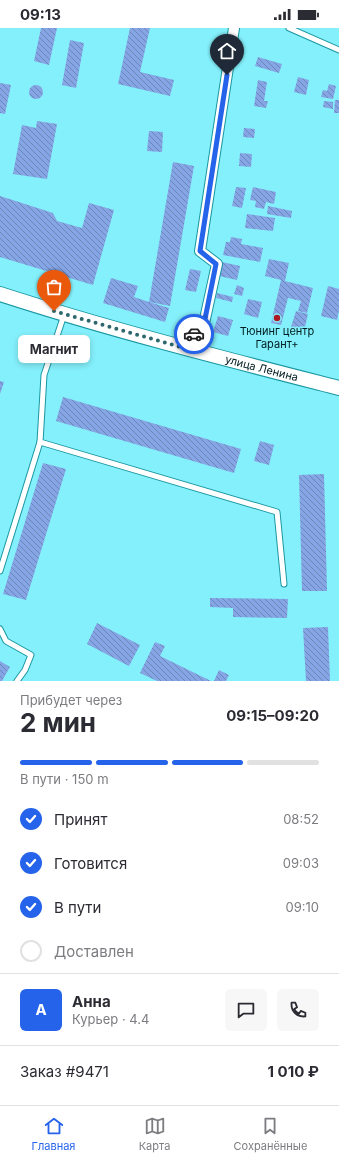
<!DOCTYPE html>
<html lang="ru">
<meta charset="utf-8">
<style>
body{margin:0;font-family:Inter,sans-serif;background:#f7f7f7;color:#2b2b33;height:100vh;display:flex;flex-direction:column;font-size:15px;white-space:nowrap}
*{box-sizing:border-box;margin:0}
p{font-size:13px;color:#7c7c81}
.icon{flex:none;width:22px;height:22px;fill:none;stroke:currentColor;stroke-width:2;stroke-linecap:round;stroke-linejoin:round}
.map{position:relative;height:653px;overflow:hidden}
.details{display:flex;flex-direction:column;background:#fff;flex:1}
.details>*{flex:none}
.pin{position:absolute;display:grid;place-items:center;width:34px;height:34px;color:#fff;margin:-41px -17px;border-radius:50% 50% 50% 0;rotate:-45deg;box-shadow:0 0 4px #0007}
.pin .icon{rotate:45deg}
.courier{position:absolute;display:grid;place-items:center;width:40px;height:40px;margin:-20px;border:3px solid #2563eb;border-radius:50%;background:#fff;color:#222;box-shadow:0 1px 5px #0007}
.bubble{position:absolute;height:28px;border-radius:6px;background:#fff;box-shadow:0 2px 6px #0003;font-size:13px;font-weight:700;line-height:28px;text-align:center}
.summary em{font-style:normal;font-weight:700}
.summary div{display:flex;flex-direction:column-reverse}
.summary{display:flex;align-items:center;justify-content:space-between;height:68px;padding:0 20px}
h1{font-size:26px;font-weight:700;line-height:30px}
.bar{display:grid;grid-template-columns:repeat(4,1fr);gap:6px 4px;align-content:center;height:48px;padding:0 20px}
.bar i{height:5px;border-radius:3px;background:#e1e1e2}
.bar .current{background:#2563eb}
.bar p{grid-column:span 4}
.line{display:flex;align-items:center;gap:10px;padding:0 20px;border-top:1px solid #e1e1e2}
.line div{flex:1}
.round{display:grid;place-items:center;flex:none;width:42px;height:42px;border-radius:6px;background:#f7f7f7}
ol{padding:0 20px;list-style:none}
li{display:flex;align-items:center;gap:12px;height:44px}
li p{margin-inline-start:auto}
li .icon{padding:4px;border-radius:50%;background:#2563eb;color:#fff;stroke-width:4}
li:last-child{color:#7c7c81}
li i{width:22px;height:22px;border:2px solid #e1e1e2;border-radius:50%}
.status{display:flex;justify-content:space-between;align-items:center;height:28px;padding:0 20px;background:#fff;direction:ltr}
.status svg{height:11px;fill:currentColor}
.tabs{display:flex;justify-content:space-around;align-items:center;height:56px;border-top:1px solid #e1e1e2;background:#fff;font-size:11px;color:#7c7c81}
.tabs a{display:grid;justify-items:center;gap:2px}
.tabs .current{color:#2563eb}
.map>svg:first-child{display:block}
.building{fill:url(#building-back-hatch)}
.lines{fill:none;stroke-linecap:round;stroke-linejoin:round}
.lane-casing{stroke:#1a97a2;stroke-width:7}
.street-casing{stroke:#1a97a2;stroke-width:12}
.secondary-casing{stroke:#1a97a2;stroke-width:16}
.lane{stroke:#fff;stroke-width:5}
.street{stroke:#fff;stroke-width:10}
.secondary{stroke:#fff;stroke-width:14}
.done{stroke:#2e686d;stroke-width:4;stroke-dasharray:0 7.2}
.route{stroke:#2563eb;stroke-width:5}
.poi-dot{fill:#ac1824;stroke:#84f0fb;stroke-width:1.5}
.labels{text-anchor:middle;stroke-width:3;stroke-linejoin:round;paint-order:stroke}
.poi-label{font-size:11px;fill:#001e21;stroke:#84f0fb}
.street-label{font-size:11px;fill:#001e21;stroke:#84f0fb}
</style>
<div class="status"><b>09:13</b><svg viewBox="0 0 49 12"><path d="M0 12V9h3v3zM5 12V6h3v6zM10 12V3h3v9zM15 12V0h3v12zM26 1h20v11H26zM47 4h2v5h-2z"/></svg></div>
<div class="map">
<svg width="339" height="653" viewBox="0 0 339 653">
<defs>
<pattern id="building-back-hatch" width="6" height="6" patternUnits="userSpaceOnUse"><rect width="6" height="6" fill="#86a5e5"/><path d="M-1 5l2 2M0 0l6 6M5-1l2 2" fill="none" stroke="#6b86b9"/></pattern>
</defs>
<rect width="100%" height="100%" fill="#84f0fb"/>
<g class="building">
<path d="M 41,0 L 57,0 L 49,37 L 34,33 Z"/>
<path d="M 130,0 L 150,0 L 140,44 L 174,52 L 170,68 L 118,56 Z"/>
<path d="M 70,12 L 84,15 L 76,60 L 62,57 Z"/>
<path d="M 258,29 L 282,36 L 279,45 L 255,38 Z"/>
<path d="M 298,49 L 309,52 L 306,67 L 294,64 Z"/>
<path d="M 258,52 L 267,54 L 264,73 L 268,73 L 266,80 L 254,78 Z"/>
<path d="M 0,55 L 11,57 L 5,86 L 0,85 Z"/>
<path d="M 329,56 L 336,58 L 333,71 L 321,69 L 323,62 L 327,63 Z"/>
<circle cx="36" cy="64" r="7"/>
<path d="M 335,72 L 339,72 L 339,85 L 334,85 Z"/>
<path d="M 324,73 L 333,74 L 333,81 L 323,79 Z"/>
<path d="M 37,93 L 57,96 L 47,151 L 13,146 L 22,97 L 36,100 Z"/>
<path d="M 244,100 L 255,101 L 254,110 L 243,109 Z"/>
<path d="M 149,103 L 163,104 L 162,124 L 147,123 Z"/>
<path d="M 240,125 L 252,126 L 251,139 L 239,138 Z"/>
<path d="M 173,134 L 194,138 L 170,278 L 149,274 L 169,280 L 165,294 L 103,275 L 111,250 L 138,258 L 134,269 L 149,274 Z"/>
<path d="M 236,159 L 246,160 L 242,180 L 232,178 Z"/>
<path d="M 253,159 L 276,164 L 274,176 L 266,174 L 264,181 L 255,179 L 256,173 L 250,172 Z"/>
<path d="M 0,168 L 53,185 L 57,193 L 82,200 L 89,175 L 114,182 L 93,257 L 0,229 Z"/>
<path d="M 268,178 L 292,183 L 291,190 L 267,186 Z"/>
<path d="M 247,186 L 275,190 L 273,203 L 245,200 Z"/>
<path d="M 231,209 L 242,211 L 241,216 L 263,220 L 260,234 L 223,227 L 226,214 L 230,214 Z"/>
<path d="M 269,231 L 289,235 L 285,253 L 313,260 L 307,285 L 298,283 L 301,273 L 288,270 L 281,297 L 271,295 L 281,252 L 265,248 Z"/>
<path d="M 222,234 L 240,238 L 237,252 L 219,248 Z"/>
<path d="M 190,241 L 201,243 L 196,264 L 185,262 Z"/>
<path d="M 237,257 L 244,260 L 242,268 L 234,266 Z"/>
<path d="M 328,258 L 339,261 L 339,282 L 337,292 L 321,288 Z"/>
<path d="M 217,265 L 233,269 L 232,274 L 216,270 Z"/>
<path d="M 248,271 L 262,274 L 258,290 L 244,286 Z"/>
<path d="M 296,283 L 308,286 L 304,303 L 291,299 Z"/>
<path d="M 218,288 L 233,292 L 228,308 L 213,304 Z"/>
<path d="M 0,353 L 4,354 L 0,366 Z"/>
<path d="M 63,369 L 241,421 L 234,445 L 56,393 Z"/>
<path d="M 260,413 L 274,417 L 269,437 L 254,433 Z"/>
<path d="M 43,435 L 66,441 L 26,572 L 3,566 Z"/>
<path d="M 324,446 L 327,563 L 302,563 L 299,447 Z"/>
<path d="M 210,570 L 288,571 L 287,590 L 233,589 L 233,580 L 210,579 Z"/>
<path d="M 97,595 L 140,617 L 129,638 L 87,616 Z"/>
<path d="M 328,599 L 330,653 L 306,653 L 303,600 Z"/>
<path d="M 155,614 L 165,618 L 160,628 L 211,653 L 157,653 L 140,645 Z"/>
<path d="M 0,633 L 10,639 L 2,653 L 0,653 Z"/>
<path d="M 219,642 L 229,647 L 226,653 L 214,653 Z"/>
</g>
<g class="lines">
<g class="lane-casing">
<g id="lane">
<path d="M 289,0 L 339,22"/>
<path d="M 64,287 L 44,347 L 40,414 L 277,484 L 284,556"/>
<path d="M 0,543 L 40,414"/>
<path d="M 0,601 L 6,613 L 31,627 L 25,642 L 17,653"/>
</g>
</g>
<g class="street-casing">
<path id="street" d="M 184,320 L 205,291 L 217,236 L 200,223 L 234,0"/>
</g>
<g class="secondary-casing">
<g id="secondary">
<path id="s1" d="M 0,266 C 111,302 226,331 339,360"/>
</g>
</g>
<use href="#lane" class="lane"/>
<use href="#street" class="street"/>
<use href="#secondary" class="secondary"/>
</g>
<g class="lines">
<path class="done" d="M 54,283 L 184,320 L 194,306"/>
<path class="route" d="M 194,306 L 205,291 L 216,236 L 200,223 L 227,47"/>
</g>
<circle class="poi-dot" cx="277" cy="290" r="4"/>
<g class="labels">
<g class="poi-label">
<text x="277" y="307">Тюнинг центр<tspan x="277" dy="13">Гарант+</tspan></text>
</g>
<g class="street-label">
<text dy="4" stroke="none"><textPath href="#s1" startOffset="272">улица Ленина</textPath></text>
</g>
</g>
</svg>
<div class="pin" style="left:54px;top:283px;background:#ea580c"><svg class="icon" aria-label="bag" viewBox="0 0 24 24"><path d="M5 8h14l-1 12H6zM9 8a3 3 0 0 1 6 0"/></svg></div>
<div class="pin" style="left:227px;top:47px;background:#1f2937"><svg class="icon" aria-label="home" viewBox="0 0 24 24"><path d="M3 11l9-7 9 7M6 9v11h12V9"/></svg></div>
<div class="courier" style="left:194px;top:306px"><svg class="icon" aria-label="car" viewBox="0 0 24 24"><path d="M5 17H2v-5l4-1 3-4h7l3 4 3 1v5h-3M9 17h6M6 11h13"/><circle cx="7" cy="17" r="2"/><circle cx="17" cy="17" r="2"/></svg></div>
<div class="bubble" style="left:18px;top:307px;width:72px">Магнит</div>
</div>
<section class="details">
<div class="summary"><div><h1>2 мин</h1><p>Прибудет через</p></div><em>09:15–09:20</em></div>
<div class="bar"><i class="current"></i><i class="current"></i><i class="current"></i><i></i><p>В пути · 150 m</p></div>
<ol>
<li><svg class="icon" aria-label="check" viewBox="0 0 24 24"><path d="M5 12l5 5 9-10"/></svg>Принят<p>08:52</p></li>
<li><svg class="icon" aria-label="check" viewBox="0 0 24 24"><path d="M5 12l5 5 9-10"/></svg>Готовится<p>09:03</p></li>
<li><svg class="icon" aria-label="check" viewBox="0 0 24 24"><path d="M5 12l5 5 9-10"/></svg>В пути<p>09:10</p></li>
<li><i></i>Доставлен</li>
</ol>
<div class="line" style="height:72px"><b class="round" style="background:#2563eb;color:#fff">А</b><div><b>Анна</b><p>Курьер · 4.4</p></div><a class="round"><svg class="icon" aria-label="chat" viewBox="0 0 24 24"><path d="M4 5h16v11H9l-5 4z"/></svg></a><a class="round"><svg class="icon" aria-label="phone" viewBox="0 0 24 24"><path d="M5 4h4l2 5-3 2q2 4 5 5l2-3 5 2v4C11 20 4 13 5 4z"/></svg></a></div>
<div class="line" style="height:52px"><div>Заказ #9471</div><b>1 010 ₽</b></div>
</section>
<nav class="tabs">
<a class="current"><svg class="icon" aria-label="home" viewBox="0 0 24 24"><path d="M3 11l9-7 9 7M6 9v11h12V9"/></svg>Главная</a>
<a><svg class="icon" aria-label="map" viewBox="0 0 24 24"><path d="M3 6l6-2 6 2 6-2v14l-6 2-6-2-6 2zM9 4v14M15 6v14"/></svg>Карта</a>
<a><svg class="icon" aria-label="saved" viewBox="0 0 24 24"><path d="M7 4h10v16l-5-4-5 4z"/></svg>Сохранённые</a>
</nav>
